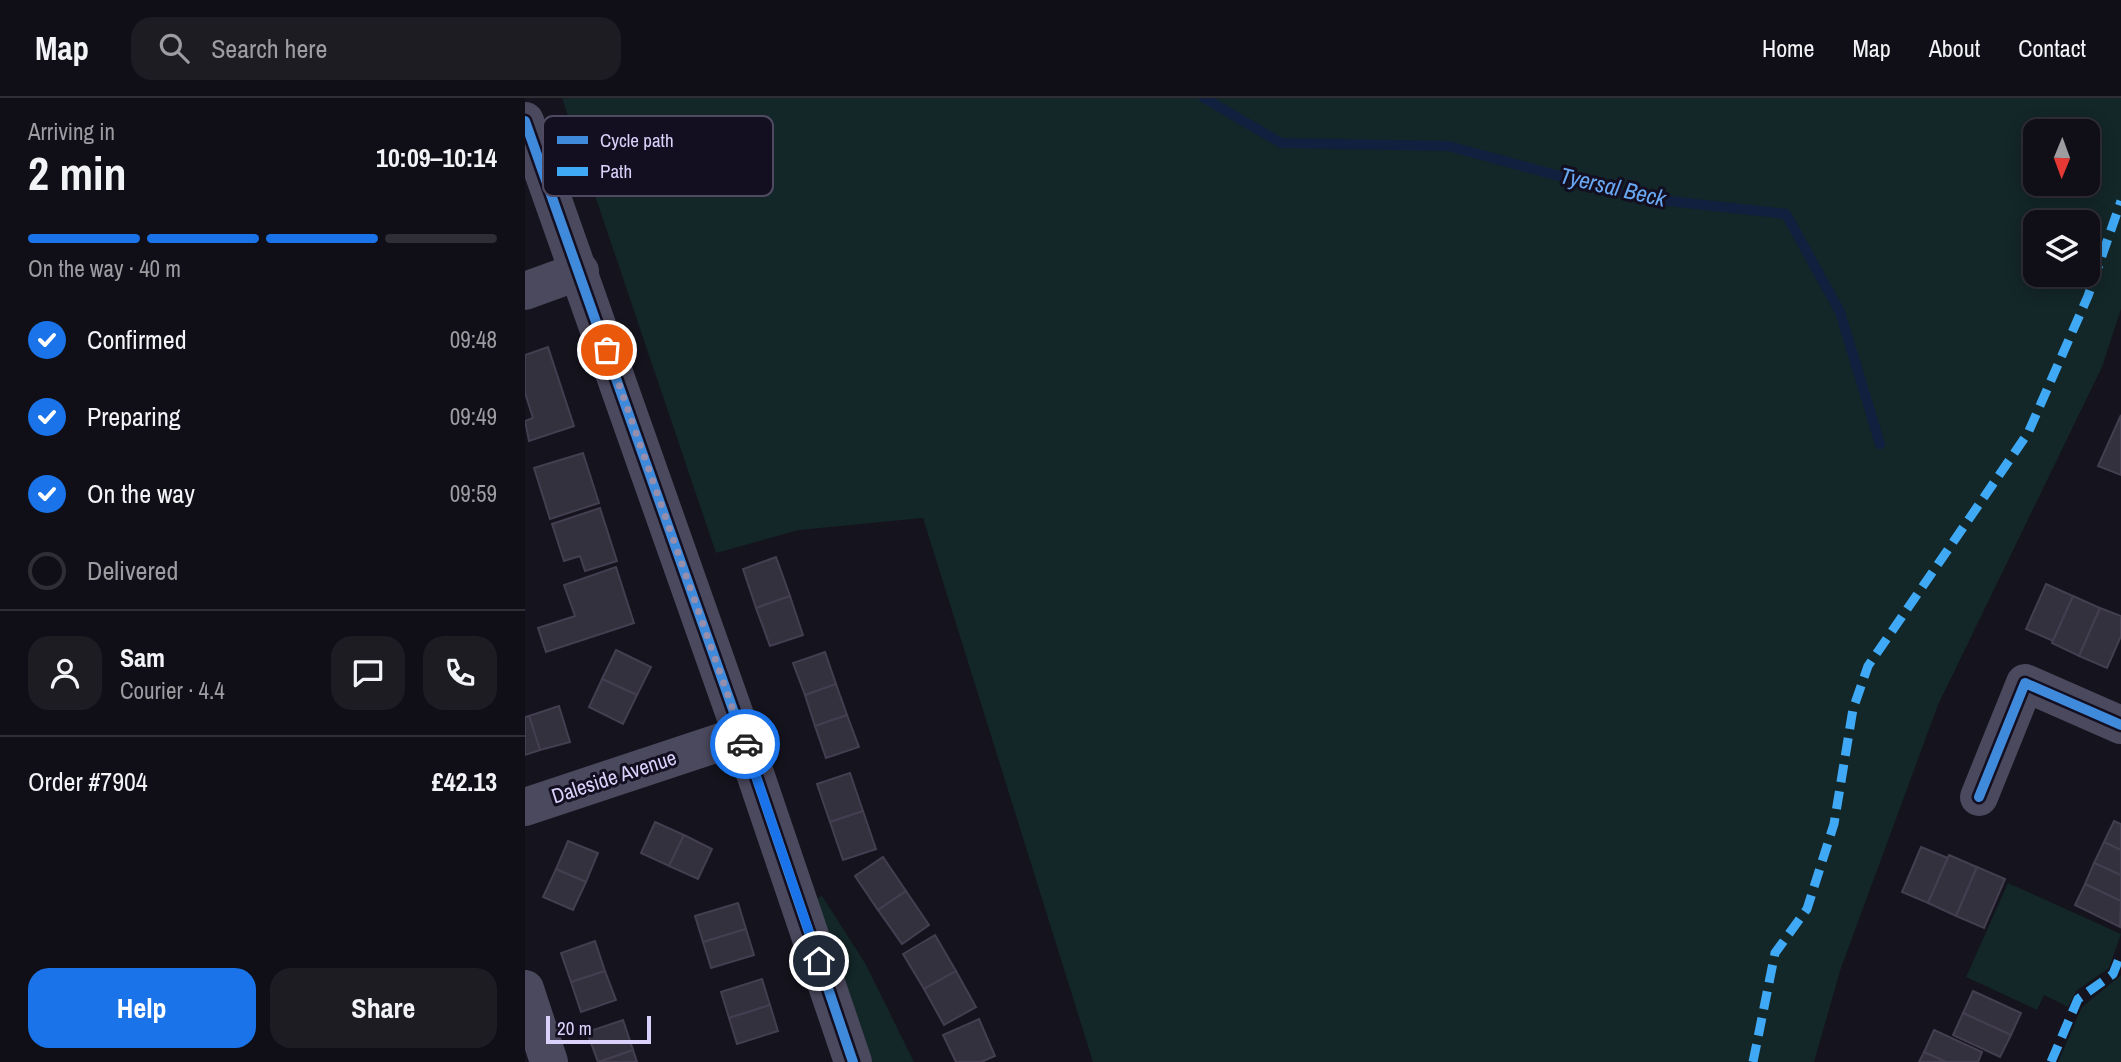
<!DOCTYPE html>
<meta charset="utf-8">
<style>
body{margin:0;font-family:"Archivo Narrow",sans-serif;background:#1e1c23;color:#f1f3f6;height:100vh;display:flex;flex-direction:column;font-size:26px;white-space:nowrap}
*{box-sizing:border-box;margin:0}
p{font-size:23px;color:#9c9ca1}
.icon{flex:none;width:38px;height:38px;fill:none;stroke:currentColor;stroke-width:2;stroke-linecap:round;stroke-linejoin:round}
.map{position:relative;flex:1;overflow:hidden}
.sheet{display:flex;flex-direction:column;background:#100e16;width:525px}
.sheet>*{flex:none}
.needle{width:46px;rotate:181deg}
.controls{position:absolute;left:1498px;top:21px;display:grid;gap:14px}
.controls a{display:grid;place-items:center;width:77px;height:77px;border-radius:14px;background:#100e16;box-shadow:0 4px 18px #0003,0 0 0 2px #302e35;font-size:35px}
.scale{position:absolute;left:21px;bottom:18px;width:105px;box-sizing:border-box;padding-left:7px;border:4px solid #dad2fb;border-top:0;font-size:19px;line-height:24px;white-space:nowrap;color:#dad2fb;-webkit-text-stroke:5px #130f21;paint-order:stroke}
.pin{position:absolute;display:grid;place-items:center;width:60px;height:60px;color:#fff;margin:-30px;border:4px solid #fff;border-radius:50%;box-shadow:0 2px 7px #0007}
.courier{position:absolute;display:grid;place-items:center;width:70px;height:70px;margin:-35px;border:5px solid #1a73e8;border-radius:50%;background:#fff;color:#222;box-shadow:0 2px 9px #0007}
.overview em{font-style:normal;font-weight:800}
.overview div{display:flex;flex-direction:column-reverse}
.overview{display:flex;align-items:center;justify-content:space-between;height:119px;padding:0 28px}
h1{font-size:46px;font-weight:800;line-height:52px}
.bar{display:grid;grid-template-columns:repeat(4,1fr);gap:10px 7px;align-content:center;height:84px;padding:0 28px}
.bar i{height:9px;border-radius:5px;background:#302e35}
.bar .current{background:#1a73e8}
.bar p{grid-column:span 4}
.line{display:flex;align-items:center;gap:18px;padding:0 28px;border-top:2px solid #302e35}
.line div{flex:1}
.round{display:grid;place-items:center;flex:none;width:74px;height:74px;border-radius:21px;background:#1e1c23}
ol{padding:0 28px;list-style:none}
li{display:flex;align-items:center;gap:21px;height:77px}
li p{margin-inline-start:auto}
li .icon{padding:7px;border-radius:50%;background:#1a73e8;color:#fff;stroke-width:4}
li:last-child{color:#9c9ca1}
li i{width:38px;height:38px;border:4px solid #302e35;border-radius:50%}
.cta{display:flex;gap:14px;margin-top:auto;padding:14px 28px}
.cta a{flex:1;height:80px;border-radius:21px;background:#1a73e8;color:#fff;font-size:28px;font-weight:800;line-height:80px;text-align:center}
.cta a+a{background:#1e1c23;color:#f1f3f6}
header{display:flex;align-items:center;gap:42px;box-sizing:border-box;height:98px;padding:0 35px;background:#100e16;border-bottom:2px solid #302e35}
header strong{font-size:33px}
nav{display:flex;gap:38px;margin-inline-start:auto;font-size:24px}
.search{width:490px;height:63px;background:#1e1c23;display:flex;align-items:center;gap:18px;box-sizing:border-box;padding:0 24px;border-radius:21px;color:#9c9ca1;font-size:26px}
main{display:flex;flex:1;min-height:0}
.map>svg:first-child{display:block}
.green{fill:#132628;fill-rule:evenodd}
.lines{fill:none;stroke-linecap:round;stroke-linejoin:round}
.stream{stroke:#11203f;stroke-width:10}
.building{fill:#34313f;stroke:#433e50;stroke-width:2}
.minor{stroke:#4b495d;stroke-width:38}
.quiet{stroke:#3fa9f5;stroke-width:9;stroke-dasharray:18 9;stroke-linecap:butt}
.cycleway-casing{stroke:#130f21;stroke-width:15}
.cycleway{stroke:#408adc;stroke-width:10}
.done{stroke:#958fad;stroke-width:7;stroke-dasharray:0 12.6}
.route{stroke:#1a73e8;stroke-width:9}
.labels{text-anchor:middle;stroke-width:6;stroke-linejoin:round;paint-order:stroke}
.street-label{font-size:21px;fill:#dad2fb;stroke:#130f21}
.water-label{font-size:23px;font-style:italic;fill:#69a8f3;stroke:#130f21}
.key{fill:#130f21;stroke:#4f4a62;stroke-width:2}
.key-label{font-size:19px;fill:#dad2fb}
</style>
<header>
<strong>Map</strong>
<div class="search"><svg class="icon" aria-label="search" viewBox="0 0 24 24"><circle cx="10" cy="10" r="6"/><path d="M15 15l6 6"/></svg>Search here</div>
<nav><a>Home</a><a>Map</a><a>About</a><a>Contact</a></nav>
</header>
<main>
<section class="sheet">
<div class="overview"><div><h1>2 min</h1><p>Arriving in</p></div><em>10:09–10:14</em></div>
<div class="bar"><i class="current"></i><i class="current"></i><i class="current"></i><i></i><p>On the way · 40 m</p></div>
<ol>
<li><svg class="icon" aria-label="check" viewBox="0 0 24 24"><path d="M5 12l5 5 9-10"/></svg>Confirmed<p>09:48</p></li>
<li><svg class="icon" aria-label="check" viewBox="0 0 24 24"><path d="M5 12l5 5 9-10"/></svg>Preparing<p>09:49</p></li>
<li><svg class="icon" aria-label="check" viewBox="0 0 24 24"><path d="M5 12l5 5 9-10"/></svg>On the way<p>09:59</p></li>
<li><i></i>Delivered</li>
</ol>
<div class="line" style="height:126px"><a class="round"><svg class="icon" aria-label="person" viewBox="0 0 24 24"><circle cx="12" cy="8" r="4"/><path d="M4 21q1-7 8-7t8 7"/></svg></a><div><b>Sam</b><p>Courier · 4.4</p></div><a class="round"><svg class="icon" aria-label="chat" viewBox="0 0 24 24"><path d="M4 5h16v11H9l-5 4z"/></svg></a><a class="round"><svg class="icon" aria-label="phone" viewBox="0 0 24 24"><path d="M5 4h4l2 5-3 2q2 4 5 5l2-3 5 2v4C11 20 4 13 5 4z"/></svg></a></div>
<div class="line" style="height:91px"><div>Order #7904</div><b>£42.13</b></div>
<div class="cta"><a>Help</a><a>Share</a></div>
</section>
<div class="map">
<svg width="1596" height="964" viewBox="0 0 1596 964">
<rect width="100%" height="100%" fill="#15131d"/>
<g class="green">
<path d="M 37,0 L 1596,0 L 1596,211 L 1577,269 L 1413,607 L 1316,870 L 1289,964 L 568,964 L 398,420 L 274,432 L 191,455 ZM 1563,33 L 1563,86 L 1510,86 L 1510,33 ZM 1563,124 L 1563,177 L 1510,177 L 1510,124 Z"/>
<path d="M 1483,785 L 1596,836 L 1584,870 L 1551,893 L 1543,909 L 1519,897 L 1512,912 L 1441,879 Z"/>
<path d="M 297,798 L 340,865 L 389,964 L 346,964 L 291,801 Z"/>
<path d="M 1596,877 L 1596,964 L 1533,964 L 1557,909 Z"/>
</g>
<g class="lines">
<path class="stream" d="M 679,0 L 756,45 L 923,48 L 1116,100 L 1261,116 L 1315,214 L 1355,346"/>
</g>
<g class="building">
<path d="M 23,249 L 49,328 L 4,343 L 0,323 L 8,320 L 0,295 L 0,257 Z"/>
<path d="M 1596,317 L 1596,377 L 1573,368 Z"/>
<path d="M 58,355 L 74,405 L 25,421 L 9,370 Z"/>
<path d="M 75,410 L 92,463 L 60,473 L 55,458 L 39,463 L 27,426 Z"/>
<path d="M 251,459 L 265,498 L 231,510 L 218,471 Z"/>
<path d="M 91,469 L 109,525 L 21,554 L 13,530 L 50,518 L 39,487 Z"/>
<path d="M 1521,486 L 1548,498 L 1528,543 L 1501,531 Z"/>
<path d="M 265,498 L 278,537 L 245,548 L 231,510 Z"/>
<path d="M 1548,498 L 1575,510 L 1554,558 L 1527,545 Z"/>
<path d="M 1575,510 L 1596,518 L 1596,538 L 1582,570 L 1554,558 Z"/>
<path d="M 91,552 L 126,569 L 112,597 L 77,581 Z"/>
<path d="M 300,554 L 311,586 L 280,597 L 268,565 Z"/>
<path d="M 77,581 L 112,597 L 98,626 L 64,609 Z"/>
<path d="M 311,586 L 322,617 L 290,628 L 280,597 Z"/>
<path d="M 34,608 L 45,644 L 15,652 L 4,618 Z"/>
<path d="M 322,617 L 334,649 L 301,660 L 290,628 Z"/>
<path d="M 4,618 L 15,652 L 0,657 L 0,619 Z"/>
<path d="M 325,675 L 338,713 L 305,724 L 292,686 Z"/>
<path d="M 338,713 L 351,751 L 318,762 L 305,724 Z"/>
<path d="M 1589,723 L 1596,726 L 1596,752 L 1579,744 Z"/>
<path d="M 130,724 L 159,737 L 144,768 L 116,755 Z"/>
<path d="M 159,737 L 187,751 L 173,781 L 144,768 Z"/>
<path d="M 43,743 L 73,755 L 61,784 L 31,771 Z"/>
<path d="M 1579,744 L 1596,752 L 1596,777 L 1569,765 Z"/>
<path d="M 1396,749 L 1423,760 L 1403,805 L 1377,794 Z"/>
<path d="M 1424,757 L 1452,769 L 1431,818 L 1403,805 Z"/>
<path d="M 358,759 L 381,793 L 353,812 L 330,778 Z"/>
<path d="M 1569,765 L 1596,777 L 1596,803 L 1560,786 Z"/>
<path d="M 1452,769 L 1480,781 L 1459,830 L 1431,818 Z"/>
<path d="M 31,771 L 61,784 L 48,812 L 18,799 Z"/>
<path d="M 1560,786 L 1596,803 L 1595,829 L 1550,807 Z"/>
<path d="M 381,793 L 404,827 L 377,846 L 353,812 Z"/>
<path d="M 213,805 L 221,831 L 178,844 L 170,818 Z"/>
<path d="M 221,831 L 229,857 L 186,870 L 178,844 Z"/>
<path d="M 410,837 L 431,873 L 399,891 L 378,856 Z"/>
<path d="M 70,843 L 80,873 L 46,884 L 36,855 Z"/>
<path d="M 80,873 L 91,902 L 56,914 L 46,884 Z"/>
<path d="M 431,873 L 451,909 L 419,927 L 399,891 Z"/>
<path d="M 237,881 L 245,907 L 204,920 L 196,894 Z"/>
<path d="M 1448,893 L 1496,915 L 1486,937 L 1438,915 Z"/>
<path d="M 245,907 L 253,933 L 212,946 L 204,920 Z"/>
<path d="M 1438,915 L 1486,937 L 1475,959 L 1428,937 Z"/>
<path d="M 454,921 L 470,958 L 456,964 L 431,964 L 418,937 Z"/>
<path d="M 98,922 L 108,952 L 73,964 L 62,934 Z"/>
<path d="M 1409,932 L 1457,954 L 1453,964 L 1421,964 L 1399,954 Z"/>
<path d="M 108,952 L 112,964 L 74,964 Z"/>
<path d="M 1399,954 L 1421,964 L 1394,964 Z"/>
</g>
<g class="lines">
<g class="minor">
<path d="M 0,23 L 217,637 L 328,964"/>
<path d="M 0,193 L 55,173"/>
<path d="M 1454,699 L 1500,585 L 1596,627"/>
<path d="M 0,709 L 217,637"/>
<path d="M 0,891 L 24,964"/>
</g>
<g class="quiet">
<path d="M 1228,964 L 1250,855 L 1282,811 L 1309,726 L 1328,611 L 1343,568 L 1503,335 L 1563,198 L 1596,103"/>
<path d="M 1526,964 L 1553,901 L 1588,876 L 1596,856"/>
</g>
<g class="cycleway-casing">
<g id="cycleway">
<path d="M 0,23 L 217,637 L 328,964"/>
<path d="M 1454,699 L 1500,585 L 1596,627"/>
</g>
</g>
<use href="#cycleway" class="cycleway"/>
</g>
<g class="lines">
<path class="done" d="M 82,252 L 220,646"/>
<path class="route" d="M 220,646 L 294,863"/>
</g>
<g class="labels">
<g class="street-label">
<text transform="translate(89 679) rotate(-18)" y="7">Daleside Avenue</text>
</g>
<g class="water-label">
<text transform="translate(1088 89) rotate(13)" y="8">Tyersal Beck</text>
</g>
</g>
<rect x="18" y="18" width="230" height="80" rx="10" class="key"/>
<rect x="32" y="38" width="31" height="8" fill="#408adc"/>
<rect x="32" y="69" width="31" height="9" fill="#3fa9f5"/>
<g class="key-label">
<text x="75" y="49">Cycle path</text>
<text x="75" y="80">Path</text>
</g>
</svg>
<div class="controls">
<a><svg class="needle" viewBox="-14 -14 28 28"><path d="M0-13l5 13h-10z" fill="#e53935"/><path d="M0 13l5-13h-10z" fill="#9c9ca1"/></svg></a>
<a><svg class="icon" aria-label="layers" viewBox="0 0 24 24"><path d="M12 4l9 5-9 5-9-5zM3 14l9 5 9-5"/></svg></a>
</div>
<div class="scale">20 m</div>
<div class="pin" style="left:82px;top:252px;background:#ea580c"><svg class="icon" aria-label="bag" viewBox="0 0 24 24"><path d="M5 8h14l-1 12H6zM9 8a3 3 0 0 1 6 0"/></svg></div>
<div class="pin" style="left:294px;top:863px;background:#1f2937"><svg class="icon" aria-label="home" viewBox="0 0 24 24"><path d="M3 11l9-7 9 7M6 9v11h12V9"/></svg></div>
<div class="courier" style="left:220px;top:646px"><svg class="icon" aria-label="car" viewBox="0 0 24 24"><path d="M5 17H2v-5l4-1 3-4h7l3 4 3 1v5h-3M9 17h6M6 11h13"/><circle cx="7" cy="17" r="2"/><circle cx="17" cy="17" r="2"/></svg></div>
</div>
</main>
